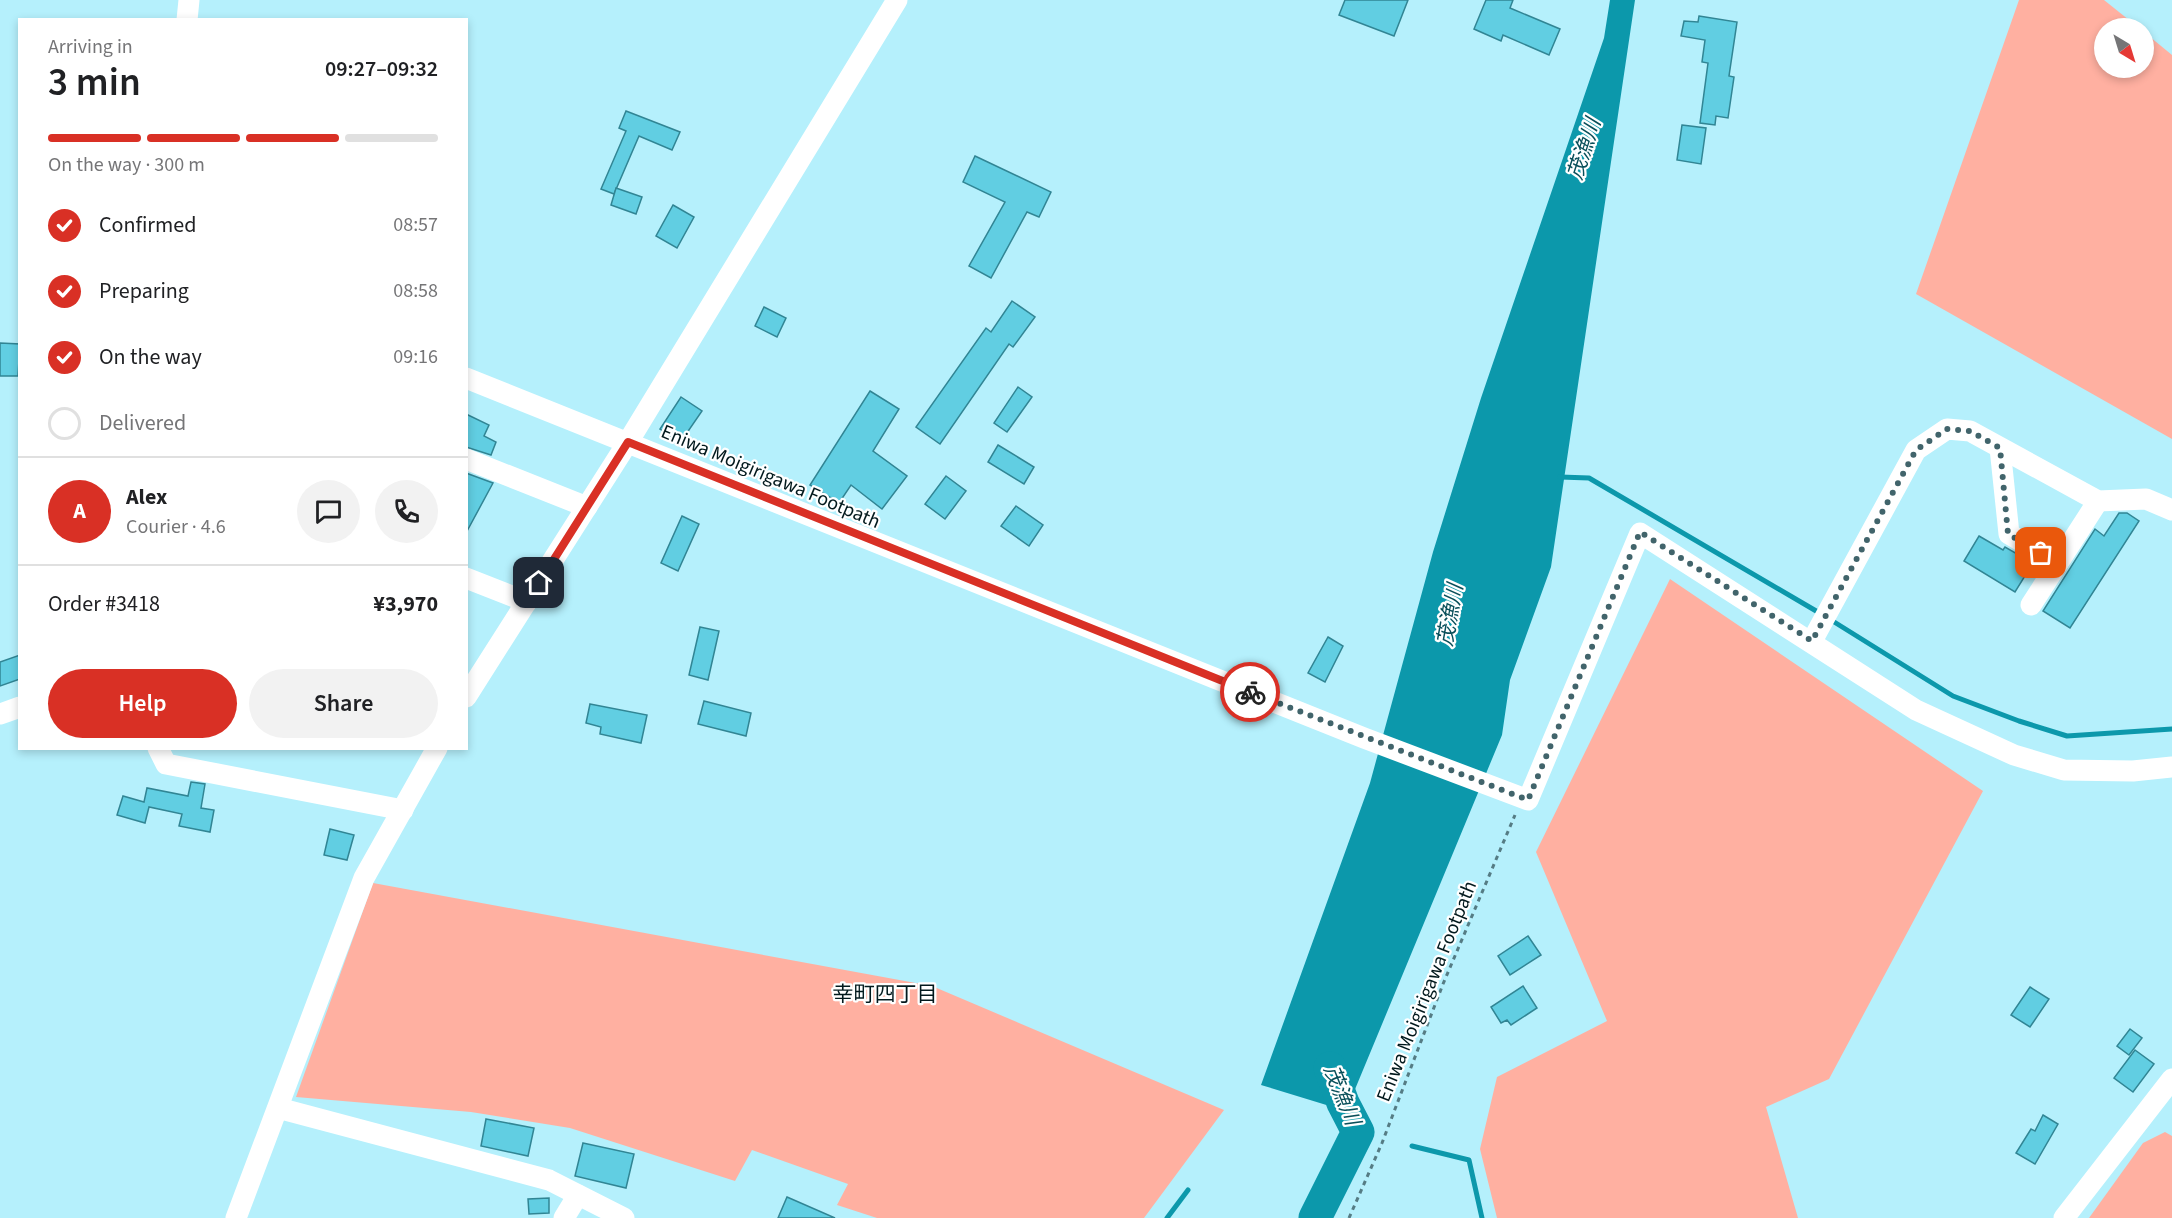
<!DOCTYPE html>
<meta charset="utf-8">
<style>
body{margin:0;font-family:"Source Sans 3","Noto Sans JP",sans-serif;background:#f2f2f2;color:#202124;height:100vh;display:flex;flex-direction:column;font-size:22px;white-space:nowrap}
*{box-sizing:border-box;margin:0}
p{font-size:20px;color:#757577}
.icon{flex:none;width:33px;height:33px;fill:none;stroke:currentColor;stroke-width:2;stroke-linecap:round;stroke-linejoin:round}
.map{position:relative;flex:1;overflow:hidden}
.sheet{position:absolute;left:18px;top:18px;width:450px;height:732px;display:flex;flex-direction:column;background:#fff;border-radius:0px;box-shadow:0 3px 9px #0003}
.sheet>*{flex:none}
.needle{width:39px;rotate:142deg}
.tools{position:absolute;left:2094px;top:18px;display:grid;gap:12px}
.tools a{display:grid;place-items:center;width:60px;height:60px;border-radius:50%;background:#fff;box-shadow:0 3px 9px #0003;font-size:30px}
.pin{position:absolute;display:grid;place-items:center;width:51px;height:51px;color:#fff;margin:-26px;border-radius:12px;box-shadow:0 3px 9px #0006}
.courier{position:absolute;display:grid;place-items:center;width:60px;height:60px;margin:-30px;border:4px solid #d93025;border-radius:50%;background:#fff;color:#222;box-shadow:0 2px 8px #0007}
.head em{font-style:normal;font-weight:600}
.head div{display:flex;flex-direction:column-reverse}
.head{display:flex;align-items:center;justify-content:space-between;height:102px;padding:0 30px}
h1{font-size:39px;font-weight:600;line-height:45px}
.bar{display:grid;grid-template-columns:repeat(4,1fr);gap:9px 6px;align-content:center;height:72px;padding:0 30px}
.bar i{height:8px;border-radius:4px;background:#e0e0e0}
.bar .selected{background:#d93025}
.bar p{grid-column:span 4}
.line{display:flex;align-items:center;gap:15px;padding:0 30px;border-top:2px solid #e0e0e0}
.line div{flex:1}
.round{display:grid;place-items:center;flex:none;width:63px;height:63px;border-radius:32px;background:#f2f2f2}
ol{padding:0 30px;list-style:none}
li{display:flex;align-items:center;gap:18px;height:66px}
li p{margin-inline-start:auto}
li .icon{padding:6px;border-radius:50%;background:#d93025;color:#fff;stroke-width:4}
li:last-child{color:#757577}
li i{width:33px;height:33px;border:3px solid #e0e0e0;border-radius:50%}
.action{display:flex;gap:12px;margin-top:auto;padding:12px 30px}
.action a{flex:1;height:69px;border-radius:36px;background:#d93025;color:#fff;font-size:24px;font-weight:600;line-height:69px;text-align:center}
.action a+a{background:#f2f2f2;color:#202124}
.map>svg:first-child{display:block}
.green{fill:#ffb0a1}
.water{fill:#0c98ab}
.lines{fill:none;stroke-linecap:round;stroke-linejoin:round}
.stream{stroke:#0c98ab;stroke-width:5}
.river{stroke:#0c98ab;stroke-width:33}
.building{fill:#61cee2;stroke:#318594;stroke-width:1.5}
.path{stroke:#557c84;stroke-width:3;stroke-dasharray:4.5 4.5;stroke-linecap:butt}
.minor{stroke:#fff;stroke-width:21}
.done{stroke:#41646b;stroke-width:6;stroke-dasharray:0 10.8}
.route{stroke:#d93025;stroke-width:8}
.labels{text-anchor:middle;stroke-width:4.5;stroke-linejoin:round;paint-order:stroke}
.street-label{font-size:20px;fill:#02191d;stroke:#fff}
.water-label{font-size:21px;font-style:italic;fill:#094f5a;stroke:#fff}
.neighbourhood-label{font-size:21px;fill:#02191d;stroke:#fff}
</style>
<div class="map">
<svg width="2172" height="1218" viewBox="0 0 2172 1218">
<rect width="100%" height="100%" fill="#b5f0fc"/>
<g class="green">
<path d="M 2019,0 L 2104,0 L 2139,28 L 2104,28 L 2104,68 L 2144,68 L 2144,32 L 2172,55 L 2172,439 L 1916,294 Z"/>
<path d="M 1670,579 L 1983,791 L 1829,1079 L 1766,1107 L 1798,1218 L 1497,1218 L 1480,1149 L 1497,1077 L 1607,1021 L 1536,852 Z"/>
<path d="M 373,883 L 932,986 L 1224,1110 L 1144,1218 L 877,1218 L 837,1205 L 848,1184 L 752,1150 L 735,1181 L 570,1128 L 471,1112 L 296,1097 Z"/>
<path d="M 2165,1132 L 2172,1136 L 2172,1218 L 2089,1218 L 2143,1143 Z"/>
</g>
<path class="water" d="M 1610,0 L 1635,0 L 1551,567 L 1510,680 L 1502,735 L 1346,1111 L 1261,1085 L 1370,783 L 1433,552 L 1481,398 L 1604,38 Z"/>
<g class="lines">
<g class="stream">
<path d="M 1560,477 L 1589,478 L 1823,615"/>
<path d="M 1831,620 L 1953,696 L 2019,721 L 2067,736 L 2172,729"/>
<path d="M 1412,1146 L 1469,1160 L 1482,1218"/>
<path d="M 1167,1218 L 1188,1190"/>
</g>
<path class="river" d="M 1315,1218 L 1358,1132 L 1343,1103 L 1330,1068"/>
</g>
<g class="building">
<path d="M 1345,0 L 1408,0 L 1394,36 L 1339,15 Z"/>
<path d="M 1486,0 L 1513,0 L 1510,8 L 1560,29 L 1549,55 L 1503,35 L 1501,41 L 1474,29 Z"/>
<path d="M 1699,16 L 1737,22 L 1729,76 L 1734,77 L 1728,118 L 1716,116 L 1715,125 L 1700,123 L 1708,63 L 1702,62 L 1705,40 L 1681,36 L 1684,21 L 1698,22 Z"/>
<path d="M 626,111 L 680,132 L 672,150 L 639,136 L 614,194 L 601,189 L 626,131 L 619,128 Z"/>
<path d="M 1682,125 L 1706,128 L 1701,164 L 1677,160 Z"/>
<path d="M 975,156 L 1051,192 L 1039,217 L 1027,212 L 991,278 L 969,266 L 1005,202 L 963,182 Z"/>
<path d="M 616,188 L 642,197 L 636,214 L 611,205 Z"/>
<path d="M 673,205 L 694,217 L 677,248 L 656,236 Z"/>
<path d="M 1012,301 L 1035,317 L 1013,347 L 1009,344 L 940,444 L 916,427 L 986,328 L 991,332 Z"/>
<path d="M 764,307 L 786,318 L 777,337 L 755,326 Z"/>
<path d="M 0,343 L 20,344 L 18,376 L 0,376 Z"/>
<path d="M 1018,387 L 1032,397 L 1007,432 L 994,423 Z"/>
<path d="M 870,391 L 899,409 L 873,451 L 907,476 L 882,509 L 851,485 L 839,503 L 810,485 Z"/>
<path d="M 681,397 L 702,411 L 680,443 L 660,429 Z"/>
<path d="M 466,414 L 489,425 L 484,436 L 496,442 L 491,455 L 466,447 Z"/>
<path d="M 998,445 L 1034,467 L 1024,484 L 988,462 Z"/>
<path d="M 466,473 L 493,483 L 466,533 Z"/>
<path d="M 946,476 L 966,491 L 945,519 L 925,504 Z"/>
<path d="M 1016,506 L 1043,525 L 1029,546 L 1001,526 Z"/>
<path d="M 2119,513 L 2127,513 L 2139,521 L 2070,628 L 2043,611 L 2095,529 L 2104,536 Z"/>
<path d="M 682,516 L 699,524 L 678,571 L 661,563 Z"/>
<path d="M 1979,536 L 2003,550 L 2005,547 L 2033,563 L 2015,592 L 1964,561 Z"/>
<path d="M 700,627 L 719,631 L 708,680 L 689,675 Z"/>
<path d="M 1328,637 L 1343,646 L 1325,682 L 1308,673 Z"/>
<path d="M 20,655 L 20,679 L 0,686 L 0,662 Z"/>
<path d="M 704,701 L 751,713 L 746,736 L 698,724 Z"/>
<path d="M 590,704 L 647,715 L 641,743 L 600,734 L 601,727 L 586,723 Z"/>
<path d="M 191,782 L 205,784 L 201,808 L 214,810 L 210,832 L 179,826 L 182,814 L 149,807 L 145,823 L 117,815 L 123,796 L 144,802 L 147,788 L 188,796 Z"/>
<path d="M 330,829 L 354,835 L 347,860 L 324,855 Z"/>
<path d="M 1528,936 L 1541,955 L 1510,975 L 1498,956 Z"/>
<path d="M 1523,986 L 1537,1008 L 1511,1025 L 1507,1020 L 1501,1023 L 1491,1007 Z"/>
<path d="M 2030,987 L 2049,999 L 2030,1027 L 2011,1015 Z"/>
<path d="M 2130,1029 L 2142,1038 L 2129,1055 L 2117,1046 Z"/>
<path d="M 2135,1050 L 2154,1064 L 2133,1092 L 2114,1078 Z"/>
<path d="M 2043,1115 L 2058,1124 L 2035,1164 L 2016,1153 L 2031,1129 L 2035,1131 Z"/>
<path d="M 486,1119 L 534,1128 L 528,1156 L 481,1146 Z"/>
<path d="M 583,1143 L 634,1154 L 626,1188 L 575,1176 Z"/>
<path d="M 787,1197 L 835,1218 L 778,1218 Z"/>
<path d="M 549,1198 L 549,1213 L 529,1214 L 528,1199 Z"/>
</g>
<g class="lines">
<path class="path" d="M 1349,1218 L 1382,1143 L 1443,984 L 1515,815"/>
<g class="minor">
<path d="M 187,20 L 189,0"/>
<path d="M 466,378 L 1364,738 L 1528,800 L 1640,533 L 1916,710 L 2014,755 L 2064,770 L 2133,771 L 2172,767"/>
<path d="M 2000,448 L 2009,534 L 2058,563"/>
<path d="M 466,459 L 587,507"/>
<path d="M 466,578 L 527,602"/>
<path d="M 2031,605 L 2098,501"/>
<path d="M 1812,641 L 1916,450 L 1947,429 L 1970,431 L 2098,501 L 2146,499 L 2172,510"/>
<path d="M 466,697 L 628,442 L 897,0"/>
<path d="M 0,714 L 20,707"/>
<path d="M 158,748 L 166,764 L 403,810"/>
<path d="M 278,1108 L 549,1180 L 624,1218"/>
<path d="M 236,1218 L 364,878 L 437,748"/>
<path d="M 564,1218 L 578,1195"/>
<path d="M 2064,1218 L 2172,1079"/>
</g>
</g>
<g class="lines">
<path class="done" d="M 1250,692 L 1528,800 L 1640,532 L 1812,641 L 1916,450 L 1947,429 L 1970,431 L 2000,448 L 2008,534 L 2041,553"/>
<path class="route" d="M 539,583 L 628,442 L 1250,692"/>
</g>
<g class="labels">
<g class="street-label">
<text transform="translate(771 476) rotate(23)" y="7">Eniwa Moigirigawa Footpath</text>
<text transform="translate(1426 991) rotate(-68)" y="7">Eniwa Moigirigawa Footpath</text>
</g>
<g class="water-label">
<text transform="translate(1584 149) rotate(-72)" y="7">茂漁川</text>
<text transform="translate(1450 615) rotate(-80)" y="7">茂漁川</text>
<text transform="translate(1342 1095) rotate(68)" y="7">茂漁川</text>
</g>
<g class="neighbourhood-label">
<text x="885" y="1001">幸町四丁目</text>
</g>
</g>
</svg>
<div class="tools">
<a><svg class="needle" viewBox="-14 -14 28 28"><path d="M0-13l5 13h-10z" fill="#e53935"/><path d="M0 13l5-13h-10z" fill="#757577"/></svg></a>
</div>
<div class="pin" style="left:2041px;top:553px;background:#ea580c"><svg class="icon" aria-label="bag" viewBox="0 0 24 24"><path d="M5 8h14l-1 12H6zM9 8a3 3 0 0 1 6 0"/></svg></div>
<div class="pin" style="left:539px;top:583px;background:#1f2937"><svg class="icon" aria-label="home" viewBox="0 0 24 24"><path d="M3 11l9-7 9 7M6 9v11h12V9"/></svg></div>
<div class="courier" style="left:1250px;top:692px"><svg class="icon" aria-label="bike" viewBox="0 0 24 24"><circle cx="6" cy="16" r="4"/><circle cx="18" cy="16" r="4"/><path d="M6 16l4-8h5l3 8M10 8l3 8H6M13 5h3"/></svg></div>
<section class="sheet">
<div class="head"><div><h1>3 min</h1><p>Arriving in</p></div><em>09:27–09:32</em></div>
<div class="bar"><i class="selected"></i><i class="selected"></i><i class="selected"></i><i></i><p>On the way · 300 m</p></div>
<ol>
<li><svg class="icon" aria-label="check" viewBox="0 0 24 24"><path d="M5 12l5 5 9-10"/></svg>Confirmed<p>08:57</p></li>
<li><svg class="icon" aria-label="check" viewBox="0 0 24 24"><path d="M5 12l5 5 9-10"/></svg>Preparing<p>08:58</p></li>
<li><svg class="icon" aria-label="check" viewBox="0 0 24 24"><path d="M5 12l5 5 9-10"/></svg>On the way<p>09:16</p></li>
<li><i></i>Delivered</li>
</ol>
<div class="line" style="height:108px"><b class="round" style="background:#d93025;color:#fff">A</b><div><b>Alex</b><p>Courier · 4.6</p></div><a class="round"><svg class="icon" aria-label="chat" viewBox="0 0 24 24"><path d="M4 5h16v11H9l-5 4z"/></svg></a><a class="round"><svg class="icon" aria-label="phone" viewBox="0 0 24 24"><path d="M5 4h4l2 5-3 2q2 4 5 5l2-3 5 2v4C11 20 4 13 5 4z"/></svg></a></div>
<div class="line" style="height:78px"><div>Order #3418</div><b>¥3,970</b></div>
<div class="action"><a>Help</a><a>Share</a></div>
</section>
</div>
